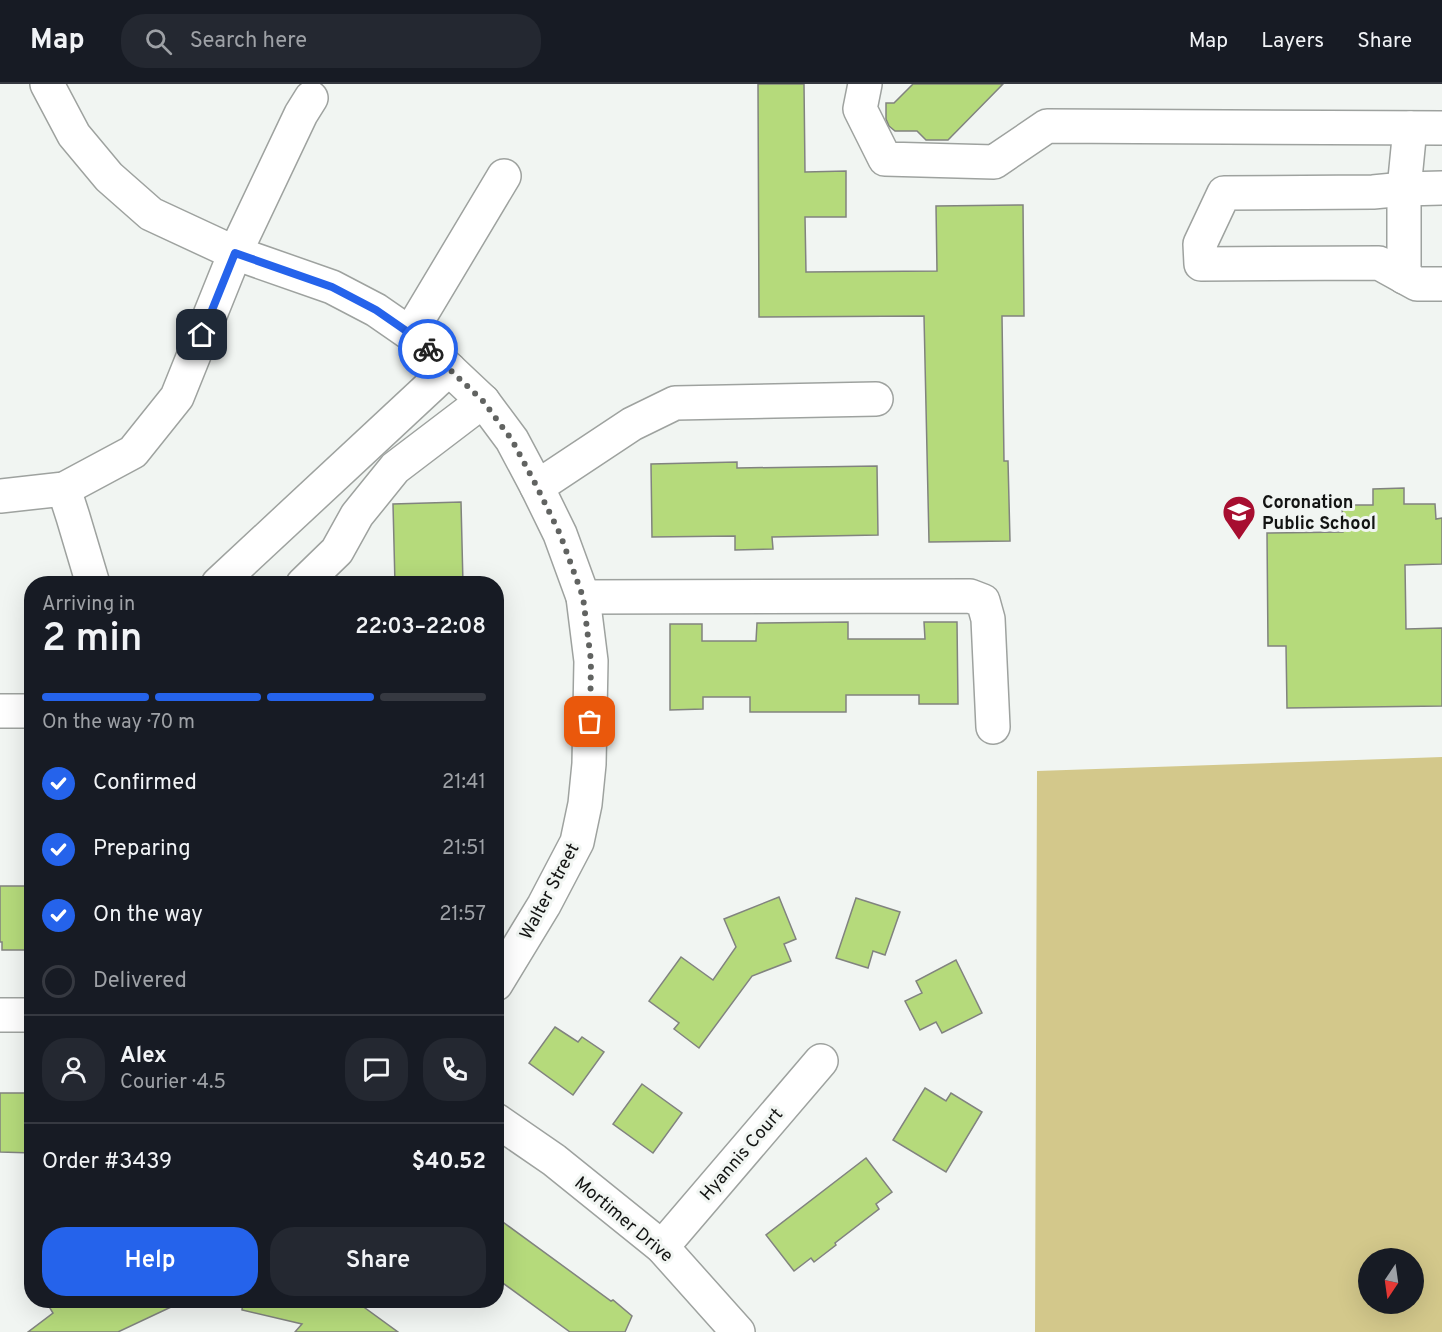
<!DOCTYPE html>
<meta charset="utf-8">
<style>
body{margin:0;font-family:Overpass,sans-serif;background:#242831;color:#f1f3f6;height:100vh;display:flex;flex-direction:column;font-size:22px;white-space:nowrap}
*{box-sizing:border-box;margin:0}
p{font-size:20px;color:#9ea1a6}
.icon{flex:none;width:33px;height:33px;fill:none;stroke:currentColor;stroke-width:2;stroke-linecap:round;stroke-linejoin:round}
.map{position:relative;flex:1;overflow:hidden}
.panel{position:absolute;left:24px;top:492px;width:480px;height:732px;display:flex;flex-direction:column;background:#171b24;border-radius:24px;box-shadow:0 6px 24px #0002}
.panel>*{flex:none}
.needle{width:39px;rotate:193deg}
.controls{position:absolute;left:1358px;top:1164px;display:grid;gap:12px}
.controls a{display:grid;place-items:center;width:66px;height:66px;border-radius:50%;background:#171b24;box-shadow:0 6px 24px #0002;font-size:30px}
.pin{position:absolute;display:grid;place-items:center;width:51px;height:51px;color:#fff;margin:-26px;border-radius:12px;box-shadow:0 3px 9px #0006}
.courier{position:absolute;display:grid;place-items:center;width:60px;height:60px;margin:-30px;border:4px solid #2563eb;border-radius:50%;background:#fff;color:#222;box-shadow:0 2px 8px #0007}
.overview em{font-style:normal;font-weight:600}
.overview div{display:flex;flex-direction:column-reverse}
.overview{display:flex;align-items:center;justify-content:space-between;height:102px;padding:0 18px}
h1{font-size:39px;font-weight:600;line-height:45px}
.bar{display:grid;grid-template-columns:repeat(4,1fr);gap:9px 6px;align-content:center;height:72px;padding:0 18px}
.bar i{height:8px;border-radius:4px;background:#363941}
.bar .current{background:#2563eb}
.bar p{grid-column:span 4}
.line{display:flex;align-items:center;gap:15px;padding:0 18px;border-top:2px solid #363941}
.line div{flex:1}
.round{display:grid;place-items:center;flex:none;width:63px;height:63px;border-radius:24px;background:#242831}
ol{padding:0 18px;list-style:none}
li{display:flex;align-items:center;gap:18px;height:66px}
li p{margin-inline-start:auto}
li .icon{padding:6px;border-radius:50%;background:#2563eb;color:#fff;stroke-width:4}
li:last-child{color:#9ea1a6}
li i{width:33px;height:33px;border:3px solid #363941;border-radius:50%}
.action{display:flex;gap:12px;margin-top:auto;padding:12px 18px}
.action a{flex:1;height:69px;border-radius:24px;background:#2563eb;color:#fff;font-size:24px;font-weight:600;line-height:69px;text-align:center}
.action a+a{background:#242831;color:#f1f3f6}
header{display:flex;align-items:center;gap:36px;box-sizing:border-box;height:84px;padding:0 30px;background:#171b24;border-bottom:2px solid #363941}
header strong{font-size:28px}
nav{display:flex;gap:33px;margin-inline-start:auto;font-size:21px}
.search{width:420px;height:54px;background:#242831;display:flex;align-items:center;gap:15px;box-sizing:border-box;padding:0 21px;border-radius:24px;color:#9ea1a6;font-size:22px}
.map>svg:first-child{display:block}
.green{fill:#d3c88b;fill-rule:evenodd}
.building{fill:#b5da7b;stroke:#81837f;stroke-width:1.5}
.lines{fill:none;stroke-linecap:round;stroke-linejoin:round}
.minor-casing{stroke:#9ea29f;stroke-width:36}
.minor{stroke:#fff;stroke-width:33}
.done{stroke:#616361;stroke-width:6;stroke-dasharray:0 10.8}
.route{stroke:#2563eb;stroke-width:8}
.labels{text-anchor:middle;stroke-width:6;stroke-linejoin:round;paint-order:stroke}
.poi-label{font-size:18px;font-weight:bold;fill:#131413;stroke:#f1f5f2;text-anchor:start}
.street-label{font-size:18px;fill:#131413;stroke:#f1f5f2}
</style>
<header>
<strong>Map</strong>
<div class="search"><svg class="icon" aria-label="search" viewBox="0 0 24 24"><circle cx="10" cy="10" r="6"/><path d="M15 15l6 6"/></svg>Search here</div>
<nav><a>Map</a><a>Layers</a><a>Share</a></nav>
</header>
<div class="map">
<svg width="1442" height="1248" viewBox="0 0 1442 1248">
<rect width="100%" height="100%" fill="#f1f5f2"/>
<path class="green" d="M 1442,673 L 1442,1248 L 1035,1248 L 1037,687 ZM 1368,1174 L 1413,1174 L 1413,1220 L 1368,1220 Z"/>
<g class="building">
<path d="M 758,0 L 804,0 L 805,88 L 846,87 L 846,133 L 805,133 L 806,188 L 937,187 L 936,122 L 1023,121 L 1024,232 L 1002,232 L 1004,377 L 1008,377 L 1010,457 L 929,458 L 924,232 L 759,233 Z"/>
<path d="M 913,0 L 1003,0 L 948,56 L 926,56 L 917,47 L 895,47 L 889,42 L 886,35 L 886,19 L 894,19 Z"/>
<path d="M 737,378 L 737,384 L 877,382 L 878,451 L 772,453 L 773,465 L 735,466 L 735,452 L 652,453 L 651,380 Z"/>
<path d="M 1404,404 L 1404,420 L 1435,420 L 1436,435 L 1442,434 L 1442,480 L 1405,481 L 1406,545 L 1442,544 L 1442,622 L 1287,624 L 1286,562 L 1268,562 L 1267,449 L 1343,448 L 1342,421 L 1373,421 L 1373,405 Z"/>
<path d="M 461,418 L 463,500 L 395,500 L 393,420 Z"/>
<path d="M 848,538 L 848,555 L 925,555 L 924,538 L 957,538 L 958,620 L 919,620 L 919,611 L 846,611 L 846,628 L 750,628 L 750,613 L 703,613 L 703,625 L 670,626 L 670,540 L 702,540 L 702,557 L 756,557 L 757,539 Z"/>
<path d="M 0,802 L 32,802 L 32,866 L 2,866 L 2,858 L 0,858 Z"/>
<path d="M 779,813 L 796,855 L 784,860 L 791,877 L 752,892 L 699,964 L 674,945 L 679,939 L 649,917 L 681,873 L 713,896 L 736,863 L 724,835 Z"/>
<path d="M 856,814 L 900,828 L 885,871 L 873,867 L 868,884 L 836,874 Z"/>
<path d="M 956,876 L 982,929 L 942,949 L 936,938 L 920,946 L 905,917 L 922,909 L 916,897 Z"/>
<path d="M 555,943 L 578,958 L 582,953 L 604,968 L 573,1011 L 529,979 Z"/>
<path d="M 642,1000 L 682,1029 L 653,1069 L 613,1040 Z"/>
<path d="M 925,1004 L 946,1017 L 951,1009 L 982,1028 L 946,1088 L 893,1056 Z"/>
<path d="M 0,1009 L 32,1009 L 32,1069 L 0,1068 Z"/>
<path d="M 866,1074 L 892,1108 L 876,1120 L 879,1125 L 835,1159 L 836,1161 L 814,1178 L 811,1174 L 794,1187 L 766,1151 Z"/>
<path d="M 496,1133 L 611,1217 L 613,1216 L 632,1232 L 625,1248 L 570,1248 L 496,1194 Z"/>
<path d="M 45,1216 L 186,1216 L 118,1248 L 28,1248 L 53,1229 Z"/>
<path d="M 243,1216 L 354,1216 L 398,1248 L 295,1248 L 302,1240 L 242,1226 Z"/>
</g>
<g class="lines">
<g class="minor-casing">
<g id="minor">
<path d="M 47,0 L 74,51 L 109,93 L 151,130 L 235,169 L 332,203 L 376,226 L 415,253 L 483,317 L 512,356 L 537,403 L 560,450 L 583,513 L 591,577 L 589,680 L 585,720 L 577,758 L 544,821 L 496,900"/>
<path d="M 865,0 L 860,25 L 885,75 L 994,78 L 1047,42 L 1442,44"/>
<path d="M 1442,104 L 1404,105 L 1373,108 L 1224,109 L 1200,160 L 1201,180 L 1379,179 L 1417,200 L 1442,200"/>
<path d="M 1404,193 L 1404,105 L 1410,44"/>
<path d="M 410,249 L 504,92"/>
<path d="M 537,403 L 632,340 L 675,319 L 876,315"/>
<path d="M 64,405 L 73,433 L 93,500"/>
<path d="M 0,412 L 64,405 L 133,368 L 177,313 L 235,169 L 301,30 L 311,14"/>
<path d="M 218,500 L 449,285"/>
<path d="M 303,500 L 337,467 L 357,431 L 395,384 L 483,317"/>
<path d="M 583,513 L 970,512 L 983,517 L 988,535 L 993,643"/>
<path d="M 0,627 L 32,627"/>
<path d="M 0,931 L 32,931"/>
<path d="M 496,1036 L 554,1076 L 662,1163 L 738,1248"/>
<path d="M 662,1163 L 821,977"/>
</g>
</g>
<use href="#minor" class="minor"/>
</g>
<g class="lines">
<path class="done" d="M 428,265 L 483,317 L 512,356 L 537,403 L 560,450 L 583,513 L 591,577 L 590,638"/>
<path class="route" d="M 202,251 L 235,169 L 332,203 L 376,226 L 415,253 L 428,265"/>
</g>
<defs>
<g id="school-pin" transform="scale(1.725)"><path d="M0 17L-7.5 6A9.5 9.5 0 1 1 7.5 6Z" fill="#a70e30" stroke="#f1f5f2"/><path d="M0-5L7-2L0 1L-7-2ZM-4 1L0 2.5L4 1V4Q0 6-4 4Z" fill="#fff"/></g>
</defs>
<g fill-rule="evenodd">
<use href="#school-pin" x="1239" y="428"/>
</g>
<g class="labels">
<g class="poi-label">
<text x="1262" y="424">Coronation<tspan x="1262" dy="21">Public School</tspan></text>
</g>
<g class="street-label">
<text transform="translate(549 807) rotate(-62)" y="6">Walter Street</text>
<text transform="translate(741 1070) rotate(-49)" y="6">Hyannis Court</text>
<text transform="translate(624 1135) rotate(40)" y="6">Mortimer Drive</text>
</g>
</g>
</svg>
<div class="controls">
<a><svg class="needle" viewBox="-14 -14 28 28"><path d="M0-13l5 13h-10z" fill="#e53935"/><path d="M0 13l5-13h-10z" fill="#9ea1a6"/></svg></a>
</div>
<div class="pin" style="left:590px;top:638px;background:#ea580c"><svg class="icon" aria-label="bag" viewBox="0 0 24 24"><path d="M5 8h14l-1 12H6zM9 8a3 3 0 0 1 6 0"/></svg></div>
<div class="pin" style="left:202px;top:251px;background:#1f2937"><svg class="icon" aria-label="home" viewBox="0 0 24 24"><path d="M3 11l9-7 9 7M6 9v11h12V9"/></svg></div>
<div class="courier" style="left:428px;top:265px"><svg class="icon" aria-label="bike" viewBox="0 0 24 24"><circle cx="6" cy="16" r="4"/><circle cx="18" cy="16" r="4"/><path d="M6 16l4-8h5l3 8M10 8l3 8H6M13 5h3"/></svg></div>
<section class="panel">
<div class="overview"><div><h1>2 min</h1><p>Arriving in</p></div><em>22:03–22:08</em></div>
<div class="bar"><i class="current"></i><i class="current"></i><i class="current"></i><i></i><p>On the way · 70 m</p></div>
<ol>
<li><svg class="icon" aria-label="check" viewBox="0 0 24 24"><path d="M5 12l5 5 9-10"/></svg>Confirmed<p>21:41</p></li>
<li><svg class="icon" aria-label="check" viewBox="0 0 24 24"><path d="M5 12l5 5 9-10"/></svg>Preparing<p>21:51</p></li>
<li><svg class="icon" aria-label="check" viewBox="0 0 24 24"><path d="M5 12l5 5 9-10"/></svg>On the way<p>21:57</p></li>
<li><i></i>Delivered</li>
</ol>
<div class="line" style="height:108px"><a class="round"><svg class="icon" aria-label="person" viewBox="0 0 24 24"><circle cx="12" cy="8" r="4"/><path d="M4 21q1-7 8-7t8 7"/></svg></a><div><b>Alex</b><p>Courier · 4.5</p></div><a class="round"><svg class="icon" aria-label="chat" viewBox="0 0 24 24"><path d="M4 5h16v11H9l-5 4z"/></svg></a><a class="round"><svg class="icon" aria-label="phone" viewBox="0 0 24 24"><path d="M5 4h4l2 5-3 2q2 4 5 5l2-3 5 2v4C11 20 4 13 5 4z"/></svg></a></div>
<div class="line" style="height:78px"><div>Order #3439</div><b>$40.52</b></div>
<div class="action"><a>Help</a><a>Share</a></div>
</section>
</div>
